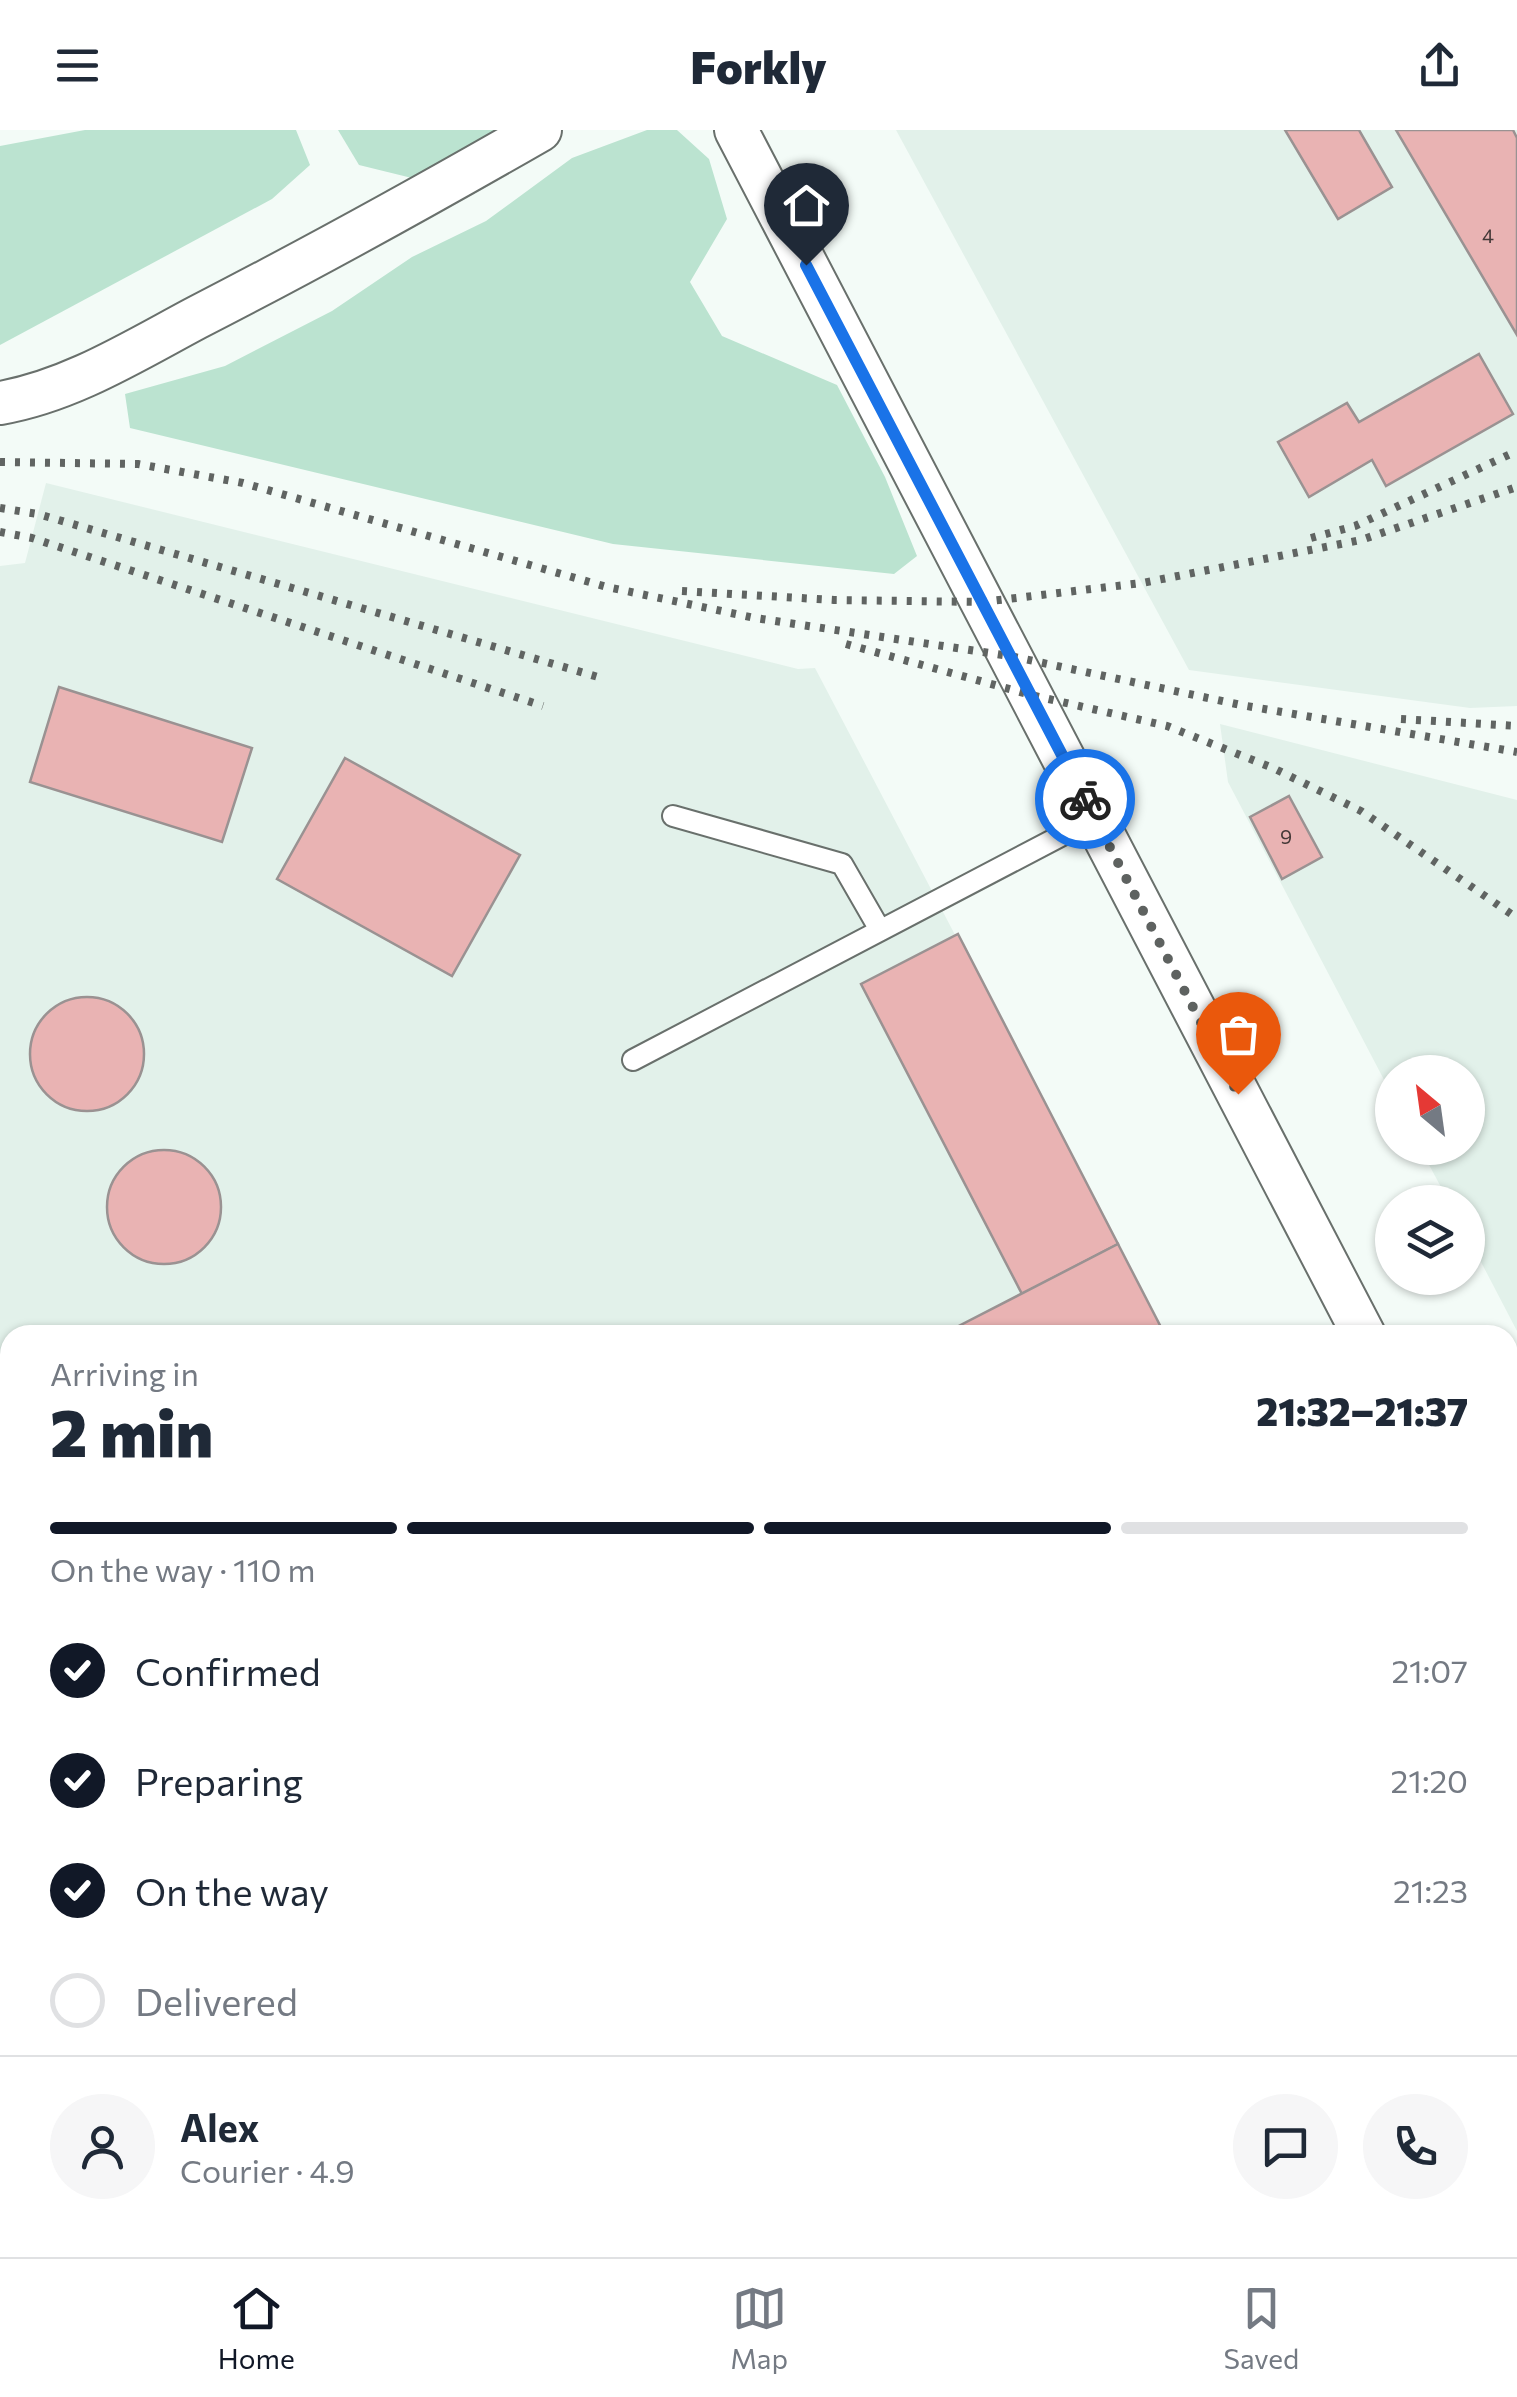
<!DOCTYPE html>
<meta charset="utf-8">
<style>
body{margin:0;font-family:Commissioner,sans-serif;background:#f6f6f7;color:#1f2937;height:100vh;display:flex;flex-direction:column;font-size:38px;white-space:nowrap}
*{box-sizing:border-box;margin:0}
p{font-size:32px;color:#747a83}
.icon{flex:none;width:55px;height:55px;fill:none;stroke:currentColor;stroke-width:2;stroke-linecap:round;stroke-linejoin:round}
.map{position:relative;flex:1;overflow:hidden}
.panel{position:absolute;left:0px;top:1195px;width:1518px;height:932px;display:flex;flex-direction:column;background:#fff;border-radius:30px 30px 0 0;box-shadow:0 2px 8px #0004}
.panel>*{flex:none}
.needle{width:65px;rotate:331deg}
.buttons{position:absolute;left:1375px;top:925px;display:grid;gap:20px}
.buttons a{display:grid;place-items:center;width:110px;height:110px;border-radius:50%;background:#fff;box-shadow:0 2px 8px #0004;font-size:50px}
.pin{position:absolute;display:grid;place-items:center;width:85px;height:85px;color:#fff;margin:-102px -42px;border-radius:50% 50% 50% 0;rotate:-45deg;box-shadow:0 0 10px #0007}
.pin .icon{rotate:45deg}
.courier{position:absolute;display:grid;place-items:center;width:100px;height:100px;margin:-50px;border:8px solid #1a73e8;border-radius:50%;background:#fff;color:#222;box-shadow:0 2px 12px #0007}
.headline em{font-style:normal;font-weight:800}
.headline div{display:flex;flex-direction:column-reverse}
.headline{display:flex;align-items:center;justify-content:space-between;height:170px;padding:0 50px}
h1{font-size:65px;font-weight:800;line-height:75px}
.bar{display:grid;grid-template-columns:repeat(4,1fr);gap:15px 10px;align-content:center;height:120px;padding:0 50px}
.bar i{height:12px;border-radius:8px;background:#e0e1e3}
.bar .active{background:#111827}
.bar p{grid-column:span 4}
.line{display:flex;align-items:center;gap:25px;padding:0 50px;border-top:2px solid #e0e1e3}
.line div{flex:1}
.round{display:grid;place-items:center;flex:none;width:105px;height:105px;border-radius:52px;background:#f6f6f7}
ol{padding:0 50px;list-style:none}
li{display:flex;align-items:center;gap:30px;height:110px}
li p{margin-inline-start:auto}
li .icon{padding:10px;border-radius:50%;background:#111827;color:#fff;stroke-width:4}
li:last-child{color:#747a83}
li i{width:55px;height:55px;border:5px solid #e0e1e3;border-radius:50%}
header{display:flex;justify-content:space-between;align-items:center;height:130px;padding:0 50px;background:#fff;font-size:45px;font-weight:800}
.tabs{display:flex;justify-content:space-around;align-items:center;height:140px;border-top:2px solid #e0e1e3;background:#fff;font-size:28px;color:#747a83}
.tabs a{display:grid;justify-items:center;gap:5px}
.tabs .active{color:#111827}
.map>svg:first-child{display:block}
.built{fill:#e2f1ea}
.green{fill:#bbe3d0}
.building{fill:#e9b3b3;stroke:#9a9292;stroke-width:2.5}
.lines{fill:none;stroke-linecap:round;stroke-linejoin:round}
.service-casing{stroke:#69706c;stroke-width:24}
.minor-casing{stroke:#69706c;stroke-width:46}
.service{stroke:#fff;stroke-width:20}
.minor{stroke:#fff;stroke-width:42}
.rail{stroke:#606462;stroke-width:8;stroke-dasharray:5 10;stroke-linecap:butt}
.done{stroke:#5e6260;stroke-width:10;stroke-dasharray:0 18}
.route{stroke:#1a73e8;stroke-width:12}
.labels{text-anchor:middle;stroke-width:9;stroke-linejoin:round;paint-order:stroke}
.number-label{font-size:20px;fill:#453938}
</style>
<header><svg class="icon" aria-label="menu" viewBox="0 0 24 24"><path d="M4 6h16M4 12h16M4 18h16"/></svg>Forkly<svg class="icon" aria-label="share" viewBox="0 0 24 24"><path d="M12 15V3M7 8l5-5 5 5M5 13v7h14v-7"/></svg></header>
<div class="map">
<svg width="1517" height="2127" viewBox="0 0 1517 2127">
<rect width="100%" height="100%" fill="#f3fbf7"/>
<g class="built">
<path d="M 896,0 L 1517,0 L 1517,576 L 1470,578 L 1189,540 Z"/>
<path d="M 46,353 L 798,539 L 815,538 L 1165,1205 L 10,1205 L 10,1350 L 0,1355 L 0,436 L 25,433 Z"/>
<path d="M 1220,594 L 1517,670 L 1517,1201 L 1468,1107 L 1468,1072 L 1449,1072 L 1420,1018 L 1468,1018 L 1468,942 L 1392,942 L 1392,965 L 1228,652 Z"/>
<path d="M 1508,1862 L 1517,1869 L 1517,2127 L 720,2127 L 738,2118 L 1508,2118 Z"/>
</g>
<g class="green">
<path d="M 85,0 L 296,0 L 310,35 L 272,69 L 0,215 L 0,16 Z"/>
<path d="M 338,0 L 509,0 L 420,50 L 359,35 Z"/>
<path d="M 647,0 L 677,0 L 709,29 L 727,89 L 690,152 L 722,206 L 837,255 L 885,347 L 917,426 L 894,444 L 613,414 L 130,298 L 125,264 L 225,236 L 332,181 L 412,127 L 486,91 L 572,28 Z"/>
<path d="M 0,1464 L 10,1485 L 10,2118 L 140,2118 L 142,2127 L 0,2127 Z"/>
<path d="M 1508,1529 L 1517,1548 L 1517,1933 L 1508,1938 Z"/>
<path d="M 1517,2026 L 1517,2127 L 1365,2127 L 1371,2118 L 1508,2118 L 1508,2031 Z"/>
<path d="M 237,2118 L 1164,2118 L 1149,2127 L 241,2127 Z"/>
</g>
<g class="building">
<path d="M 1285,0 L 1359,0 L 1392,57 L 1338,89 Z"/>
<path d="M 1396,0 L 1513,0 L 1517,8 L 1517,205 Z"/>
<path d="M 1479,224 L 1513,284 L 1386,356 L 1372,330 L 1309,367 L 1278,312 L 1347,273 L 1359,292 Z"/>
<path d="M 59,557 L 252,618 L 222,712 L 30,652 Z"/>
<path d="M 345,628 L 520,725 L 452,846 L 277,749 Z"/>
<path d="M 1289,666 L 1322,727 L 1282,749 L 1250,687 Z"/>
<path d="M 958,804 L 1118,1114 L 1022,1164 L 861,854 Z"/>
<circle cx="87" cy="924" r="57"/>
<circle cx="164" cy="1077" r="57"/>
<path d="M 1118,1114 L 1165,1205 L 951,1205 L 949,1201 Z"/>
</g>
<g class="lines">
<g class="service-casing">
<g id="service">
<path d="M 673,686 L 842,734 L 880,800"/>
<path d="M 633,930 L 1095,688"/>
</g>
</g>
<g class="minor-casing">
<g id="minor">
<path d="M 736,0 L 1364,1205"/>
<path d="M 0,273 C 70,261 134,221 196,188 C 313,128 427,65 540,0"/>
<path d="M 1508,1480 L 1517,1498"/>
</g>
</g>
<use href="#service" class="service"/>
<use href="#minor" class="minor"/>
<g class="rail">
<path d="M 0,332 L 138,334 L 243,353 L 607,457 L 755,488 L 1010,526 L 1241,575 L 1517,622"/>
<path d="M 0,378 L 38,384 L 605,549"/>
<path d="M 0,402 L 32,408 L 543,576"/>
<path d="M 1311,408 L 1355,396 L 1517,321"/>
<path d="M 682,461 L 834,470 L 982,472 L 1142,453 L 1361,410 L 1517,357"/>
<path d="M 846,514 L 1031,565 L 1167,596 L 1273,638 L 1361,681 L 1517,788"/>
<path d="M 1401,589 L 1517,596"/>
<path d="M 0,1423 L 10,1439"/>
<path d="M 173,2118 L 175,2127"/>
<path d="M 202,2118 L 204,2127"/>
<path d="M 221,2118 L 224,2127"/>
</g>
</g>
<g class="lines">
<path class="done" d="M 1085,669 L 1238,964"/>
<path class="route" d="M 806,135 L 1085,669"/>
</g>
<g class="labels">
<g class="number-label">
<text x="1488" y="113">4</text>
<text x="1286" y="714">9</text>
</g>
</g>
</svg>
<div class="buttons">
<a><svg class="needle" viewBox="-14 -14 28 28"><path d="M0-13l5 13h-10z" fill="#e53935"/><path d="M0 13l5-13h-10z" fill="#747a83"/></svg></a>
<a><svg class="icon" aria-label="layers" viewBox="0 0 24 24"><path d="M12 4l9 5-9 5-9-5zM3 14l9 5 9-5"/></svg></a>
</div>
<div class="pin" style="left:1238px;top:964px;background:#ea580c"><svg class="icon" aria-label="bag" viewBox="0 0 24 24"><path d="M5 8h14l-1 12H6zM9 8a3 3 0 0 1 6 0"/></svg></div>
<div class="pin" style="left:806px;top:135px;background:#1f2937"><svg class="icon" aria-label="home" viewBox="0 0 24 24"><path d="M3 11l9-7 9 7M6 9v11h12V9"/></svg></div>
<div class="courier" style="left:1085px;top:669px"><svg class="icon" aria-label="bike" viewBox="0 0 24 24"><circle cx="6" cy="16" r="4"/><circle cx="18" cy="16" r="4"/><path d="M6 16l4-8h5l3 8M10 8l3 8H6M13 5h3"/></svg></div>
<section class="panel">
<div class="headline"><div><h1>2 min</h1><p>Arriving in</p></div><em>21:32–21:37</em></div>
<div class="bar"><i class="active"></i><i class="active"></i><i class="active"></i><i></i><p>On the way · 110 m</p></div>
<ol>
<li><svg class="icon" aria-label="check" viewBox="0 0 24 24"><path d="M5 12l5 5 9-10"/></svg>Confirmed<p>21:07</p></li>
<li><svg class="icon" aria-label="check" viewBox="0 0 24 24"><path d="M5 12l5 5 9-10"/></svg>Preparing<p>21:20</p></li>
<li><svg class="icon" aria-label="check" viewBox="0 0 24 24"><path d="M5 12l5 5 9-10"/></svg>On the way<p>21:23</p></li>
<li><i></i>Delivered</li>
</ol>
<div class="line" style="height:180px"><a class="round"><svg class="icon" aria-label="person" viewBox="0 0 24 24"><circle cx="12" cy="8" r="4"/><path d="M4 21q1-7 8-7t8 7"/></svg></a><div><b>Alex</b><p>Courier · 4.9</p></div><a class="round"><svg class="icon" aria-label="chat" viewBox="0 0 24 24"><path d="M4 5h16v11H9l-5 4z"/></svg></a><a class="round"><svg class="icon" aria-label="phone" viewBox="0 0 24 24"><path d="M5 4h4l2 5-3 2q2 4 5 5l2-3 5 2v4C11 20 4 13 5 4z"/></svg></a></div>
</section>
</div>
<nav class="tabs">
<a class="active"><svg class="icon" aria-label="home" viewBox="0 0 24 24"><path d="M3 11l9-7 9 7M6 9v11h12V9"/></svg>Home</a>
<a><svg class="icon" aria-label="map" viewBox="0 0 24 24"><path d="M3 6l6-2 6 2 6-2v14l-6 2-6-2-6 2zM9 4v14M15 6v14"/></svg>Map</a>
<a><svg class="icon" aria-label="saved" viewBox="0 0 24 24"><path d="M7 4h10v16l-5-4-5 4z"/></svg>Saved</a>
</nav>
